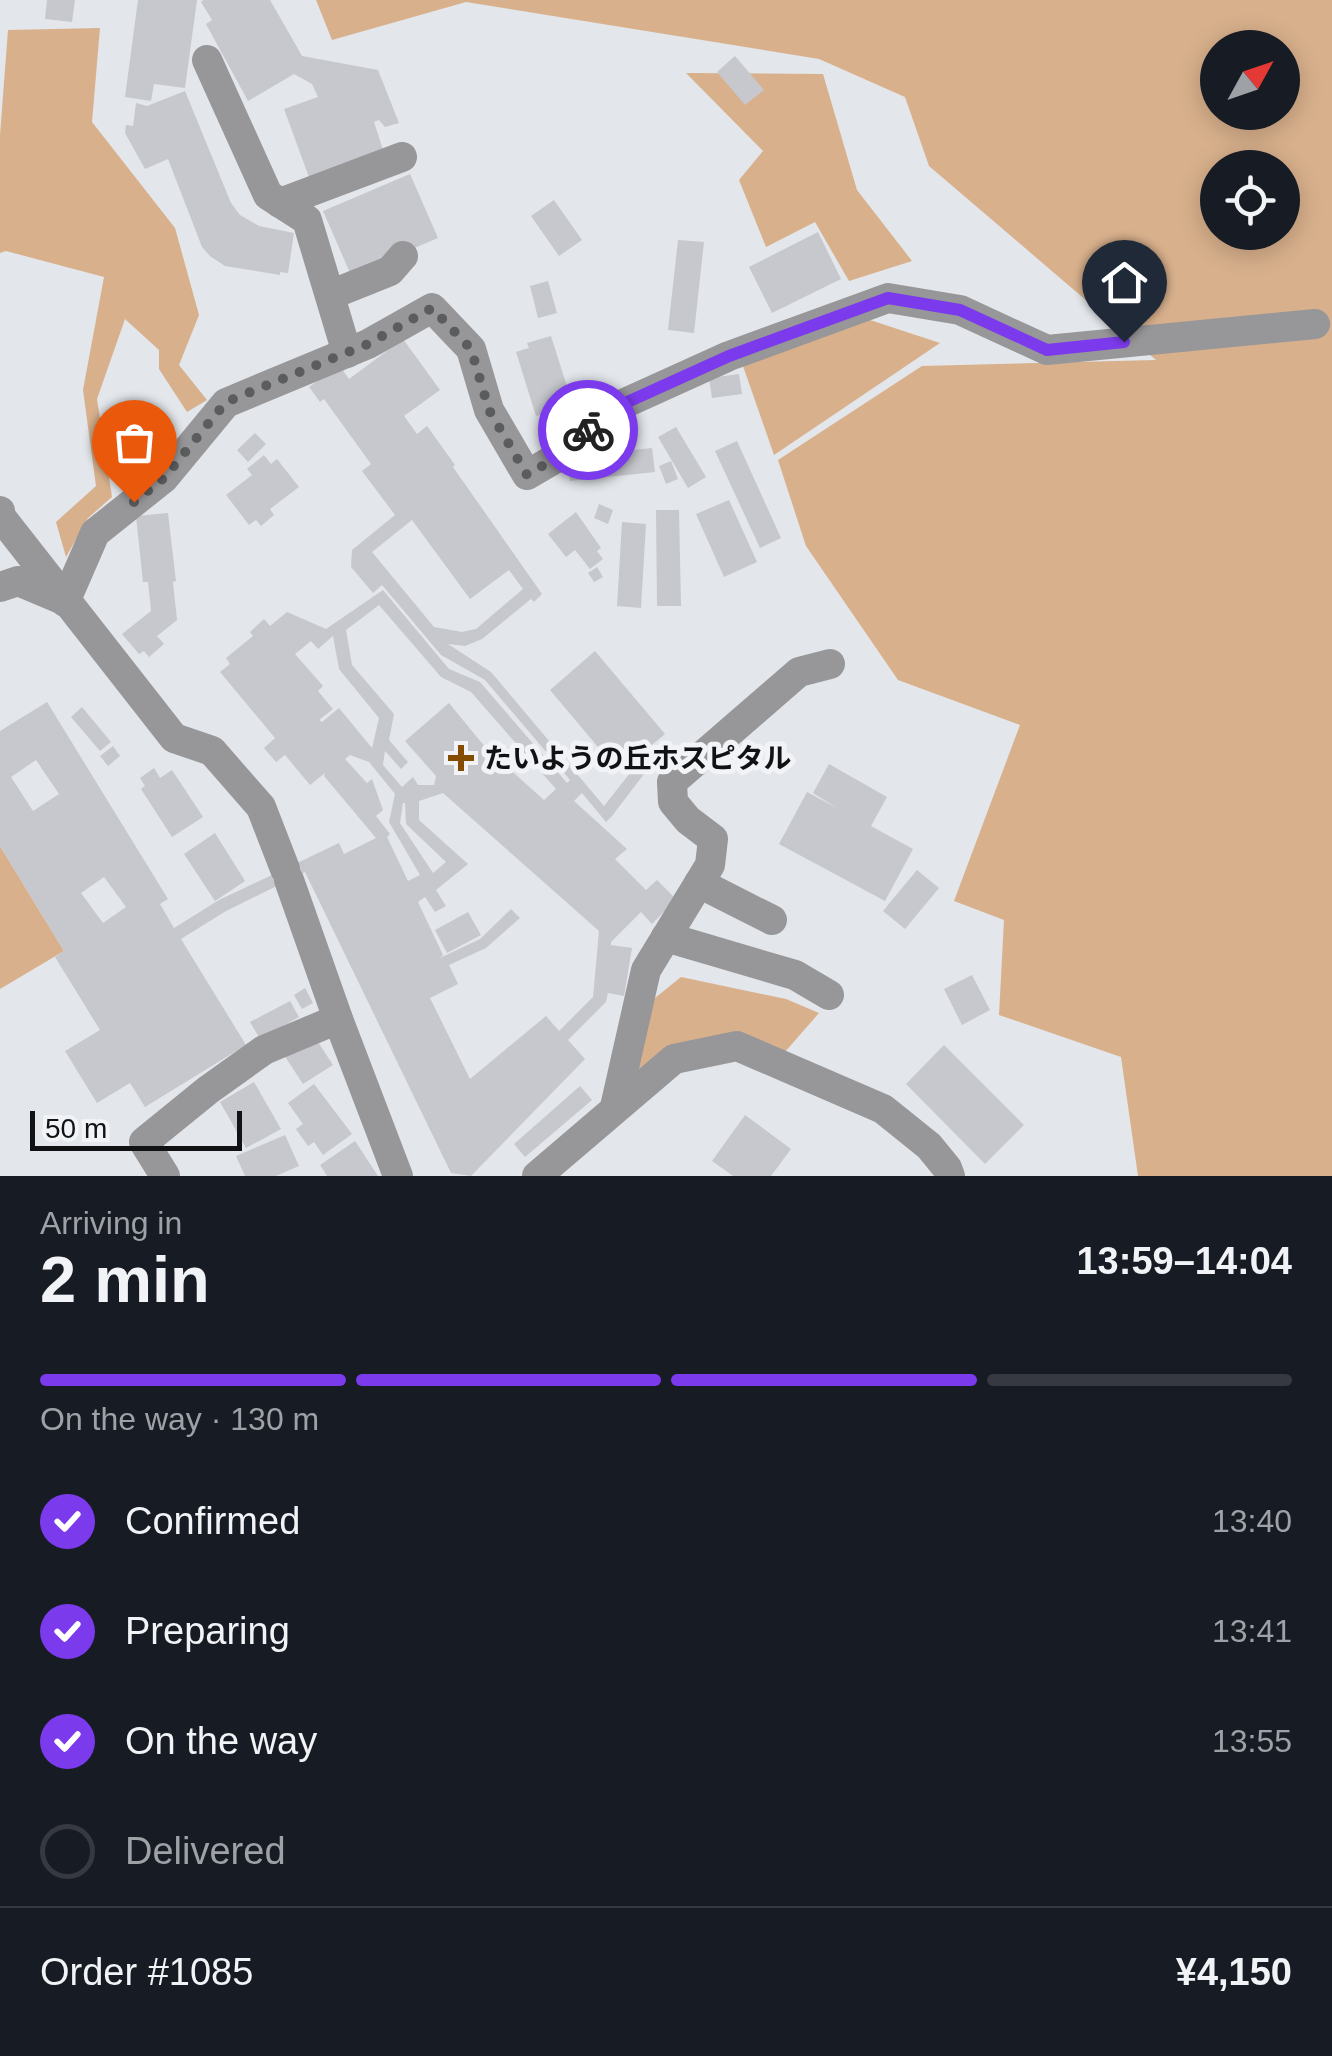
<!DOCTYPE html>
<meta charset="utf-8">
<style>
body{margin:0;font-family:Arial,"Noto Sans JP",sans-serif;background:#20242c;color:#f1f3f6;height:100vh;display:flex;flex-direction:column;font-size:38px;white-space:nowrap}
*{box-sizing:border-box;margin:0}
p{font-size:32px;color:#9ea1a6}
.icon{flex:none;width:55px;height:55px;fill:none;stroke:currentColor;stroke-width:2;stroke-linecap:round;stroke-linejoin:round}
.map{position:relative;height:1176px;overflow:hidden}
.side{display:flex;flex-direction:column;background:#171b24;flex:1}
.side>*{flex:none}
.needle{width:65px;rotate:50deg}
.buttons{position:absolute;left:1200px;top:30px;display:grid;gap:20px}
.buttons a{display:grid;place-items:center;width:100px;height:100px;border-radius:50%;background:#171b24;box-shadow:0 5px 25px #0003;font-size:50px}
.scale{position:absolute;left:30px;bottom:25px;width:212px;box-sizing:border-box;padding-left:10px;border:5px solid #111213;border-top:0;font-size:28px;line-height:35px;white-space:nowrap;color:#111213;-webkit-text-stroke:8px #f1f3f7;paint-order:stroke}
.pin{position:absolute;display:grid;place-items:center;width:85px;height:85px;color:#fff;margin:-102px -42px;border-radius:50% 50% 50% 0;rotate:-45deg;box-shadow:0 0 10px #0007}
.pin .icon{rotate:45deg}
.courier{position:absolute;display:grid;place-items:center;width:100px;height:100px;margin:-50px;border:8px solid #7c3aed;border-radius:50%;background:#fff;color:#222;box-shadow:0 2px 12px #0007}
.headline em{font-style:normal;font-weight:700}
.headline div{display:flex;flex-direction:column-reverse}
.headline{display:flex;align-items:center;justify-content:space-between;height:170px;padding:0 40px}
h1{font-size:65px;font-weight:700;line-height:75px}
.bar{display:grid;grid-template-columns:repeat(4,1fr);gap:15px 10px;align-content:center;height:120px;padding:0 40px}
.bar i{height:12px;border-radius:8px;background:#363941}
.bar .current{background:#7c3aed}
.bar p{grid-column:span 4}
.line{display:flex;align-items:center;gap:25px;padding:0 40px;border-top:2px solid #363941}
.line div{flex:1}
ol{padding:0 40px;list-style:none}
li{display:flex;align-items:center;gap:30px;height:110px}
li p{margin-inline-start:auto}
li .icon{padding:10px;border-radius:50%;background:#7c3aed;color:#fff;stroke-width:4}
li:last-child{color:#9ea1a6}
li i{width:55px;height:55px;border:5px solid #363941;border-radius:50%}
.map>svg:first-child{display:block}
.green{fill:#d8b08c;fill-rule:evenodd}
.building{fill:#c6c8cd;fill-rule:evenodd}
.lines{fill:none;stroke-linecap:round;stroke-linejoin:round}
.minor{stroke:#979799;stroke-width:30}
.done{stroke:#5a5c5e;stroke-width:10;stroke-dasharray:0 18}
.route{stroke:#7c3aed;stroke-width:12}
.poi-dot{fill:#854c00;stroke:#f1f3f7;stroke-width:4}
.labels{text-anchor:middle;stroke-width:10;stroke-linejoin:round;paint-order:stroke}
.poi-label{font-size:28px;font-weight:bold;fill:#111213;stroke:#f1f3f7;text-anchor:start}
</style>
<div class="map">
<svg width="1332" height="1176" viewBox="0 0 1332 1176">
<rect width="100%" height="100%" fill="#e3e6ea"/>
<g class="green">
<path d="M 316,0 L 1332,0 L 1332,1176 L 1138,1176 L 1121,1057 L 999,1015 L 1004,920 L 954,901 L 1020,725 L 898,680 L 806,546 L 778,460 L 922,366 L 1156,360 L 929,166 L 905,97 L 819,59 L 466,2 L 332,40 ZM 1218,48 L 1282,48 L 1282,112 L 1218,112 ZM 1218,168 L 1282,168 L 1282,232 L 1218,232 Z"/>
<path d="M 100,28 L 92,122 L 175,228 L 199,315 L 179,365 L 207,400 L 187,412 L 159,369 L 159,350 L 125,319 L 97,399 L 112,497 L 88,518 L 66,557 L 56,522 L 96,486 L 83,390 L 104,277 L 6,251 L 0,253 L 0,135 L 8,30 Z"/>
<path d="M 686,73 L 823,74 L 857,190 L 912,261 L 849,281 L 815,222 L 766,247 L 739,180 L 763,151 Z"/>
<path d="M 870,320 L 940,343 L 774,455 L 743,366 Z"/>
<path d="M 0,846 L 64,951 L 0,989 Z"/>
<path d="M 681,977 L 786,999 L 819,1013 L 784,1053 L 630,1078 L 650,1002 Z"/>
</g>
<g class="building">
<path d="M 47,0 L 75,0 L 72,22 L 45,19 Z"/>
<path d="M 138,0 L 197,0 L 185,88 L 154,84 L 151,101 L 125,97 Z"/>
<path d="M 203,0 L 270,0 L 302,56 L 378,70 L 399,123 L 385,127 L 379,120 L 374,122 L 385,156 L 310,180 L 284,109 L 318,97 L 312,84 L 294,74 L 248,101 L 206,24 L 212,20 L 201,2 Z"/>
<path d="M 735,56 L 764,90 L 745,105 L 717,72 Z"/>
<path d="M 185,91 L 231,203 L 240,215 L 259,226 L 294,233 L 288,273 L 280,272 L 280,275 L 225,266 L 210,256 L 202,247 L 168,159 L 145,169 L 125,133 L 126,125 L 133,126 L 136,103 L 147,106 Z"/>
<path d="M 410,174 L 438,238 L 351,275 L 323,211 Z"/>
<path d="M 554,200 L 582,240 L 559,256 L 531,216 Z"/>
<path d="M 818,232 L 841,279 L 772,313 L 749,267 Z"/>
<path d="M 678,240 L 704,242 L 694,333 L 668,330 Z"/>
<path d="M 548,281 L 557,313 L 538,318 L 530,286 Z"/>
<path d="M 551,336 L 570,396 L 556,400 L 559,410 L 536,416 L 516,352 L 529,348 L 527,343 Z"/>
<path d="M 403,339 L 440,390 L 404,416 L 417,434 L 427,426 L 455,465 L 453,467 L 542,594 L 534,602 L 531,599 L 482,639 L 465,646 L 448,644 L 491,672 L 604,806 L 634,768 L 630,764 L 619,772 L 550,690 L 595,651 L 665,734 L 636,758 L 647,770 L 612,816 L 606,822 L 582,793 L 574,801 L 627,849 L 615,859 L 646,890 L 657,880 L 676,899 L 652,924 L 641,912 L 611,942 L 611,945 L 632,948 L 624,996 L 608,993 L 606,1002 L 568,1040 L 585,1059 L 471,1176 L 451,1173 L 305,872 L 226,911 L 181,939 L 246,1045 L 145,1107 L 130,1083 L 97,1103 L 65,1051 L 100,1030 L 55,957 L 64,951 L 0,846 L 0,731 L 47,702 L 168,899 L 160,904 L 174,928 L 219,900 L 339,843 L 344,854 L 376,838 L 324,776 L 325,773 L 310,785 L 285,755 L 276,762 L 264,748 L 275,738 L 220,672 L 230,664 L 226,658 L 253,636 L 250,632 L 264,619 L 270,626 L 287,612 L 326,629 L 383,590 L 449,669 L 480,682 L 567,783 L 570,780 L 485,680 L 441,655 L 382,585 L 373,593 L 351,567 L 352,550 L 395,515 L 362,471 L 371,464 L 324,399 L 320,402 L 309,387 L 339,365 L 349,379 ZM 412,520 L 470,599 L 509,570 L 523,589 L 476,629 L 462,632 L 434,627 L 372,552 ZM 379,605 L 441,677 L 471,692 L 556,789 L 544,800 L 485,747 L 449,703 L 405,741 L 436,776 L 434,785 L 418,785 L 413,777 L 402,787 L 383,765 L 385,751 L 401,769 L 408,762 L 389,740 L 394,714 L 352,665 L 346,630 ZM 333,636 L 339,669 L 379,718 L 372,748 L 339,708 L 322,722 L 319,720 L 333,709 L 318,691 L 323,686 L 295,654 L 311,641 L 318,649 ZM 350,755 L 369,762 L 395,794 L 389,822 L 420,875 L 408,881 L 387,837 L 390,834 L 376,816 L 383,810 L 372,779 L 367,783 L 345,759 ZM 36,760 L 59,794 L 33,811 L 11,777 ZM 443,793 L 599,931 L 593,997 L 559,1031 L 546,1016 L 470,1079 L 430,998 L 458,984 L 449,965 L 486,948 L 520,918 L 511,909 L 480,939 L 440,958 L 443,955 L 418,902 L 425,897 L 435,912 L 446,906 L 436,890 L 468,864 L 419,820 L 419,801 ZM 403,803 L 405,803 L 406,824 L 446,862 L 433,873 L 400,823 ZM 104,877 L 126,907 L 103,923 L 81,893 Z"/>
<path d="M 739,374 L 742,394 L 712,398 L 709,378 Z"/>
<path d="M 676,427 L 706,477 L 688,488 L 658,437 Z"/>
<path d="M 255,433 L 266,444 L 248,462 L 237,450 Z"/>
<path d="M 737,441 L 781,538 L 760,548 L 715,451 Z"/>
<path d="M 652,448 L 655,472 L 570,481 L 567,457 Z"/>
<path d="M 264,455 L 271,464 L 277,459 L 299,487 L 270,509 L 274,515 L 261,526 L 256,520 L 249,525 L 226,495 L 252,475 L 247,469 Z"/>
<path d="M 671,461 L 678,479 L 666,484 L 659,466 Z"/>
<path d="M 729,500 L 757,562 L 724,577 L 696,514 Z"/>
<path d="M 599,504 L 613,510 L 608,524 L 594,518 Z"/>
<path d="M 656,510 L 679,510 L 681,606 L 657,606 Z"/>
<path d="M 576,512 L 601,548 L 597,551 L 603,559 L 590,569 L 575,550 L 566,557 L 548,534 Z"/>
<path d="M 168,513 L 176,581 L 173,582 L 177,620 L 157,636 L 164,644 L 149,657 L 144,651 L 139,654 L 122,634 L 151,611 L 148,582 L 143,582 L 136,516 Z"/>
<path d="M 622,522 L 646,524 L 641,608 L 617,606 Z"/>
<path d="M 597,567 L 603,577 L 594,582 L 588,573 Z"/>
<path d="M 82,707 L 111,742 L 100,751 L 71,717 Z"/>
<path d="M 113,746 L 120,756 L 108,766 L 100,756 Z"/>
<path d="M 829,764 L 887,797 L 871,826 L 913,849 L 885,901 L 779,844 L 807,792 L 837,808 L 813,793 Z"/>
<path d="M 154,768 L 160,778 L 172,770 L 203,817 L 172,837 L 141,789 L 145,786 L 140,778 Z"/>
<path d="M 215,833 L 245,881 L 215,901 L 184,854 Z"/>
<path d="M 917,870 L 939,888 L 905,929 L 883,911 Z"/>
<path d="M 468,912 L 481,935 L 447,953 L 435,930 Z"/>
<path d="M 972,975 L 990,1010 L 962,1025 L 944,989 Z"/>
<path d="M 305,988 L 313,1003 L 302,1009 L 294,995 Z"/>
<path d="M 290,1001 L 299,1017 L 260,1039 L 250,1022 Z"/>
<path d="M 314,1036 L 333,1065 L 303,1084 L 284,1055 Z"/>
<path d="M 944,1045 L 1024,1125 L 985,1164 L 906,1084 Z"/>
<path d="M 254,1082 L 281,1129 L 246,1148 L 220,1102 Z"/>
<path d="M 314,1084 L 352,1134 L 323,1155 L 314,1142 L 308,1146 L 296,1129 L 303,1124 L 288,1103 Z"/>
<path d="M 580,1086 L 592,1100 L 525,1157 L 514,1144 Z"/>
<path d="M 745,1115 L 791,1149 L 771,1176 L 733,1176 L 712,1161 Z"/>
<path d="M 285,1135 L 299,1166 L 276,1176 L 245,1176 L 236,1156 Z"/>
<path d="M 355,1141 L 378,1176 L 327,1176 L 320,1165 Z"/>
</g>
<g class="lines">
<g class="minor">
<path d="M 207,60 L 268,195 L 307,220 L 347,353"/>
<path d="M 280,203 L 402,157"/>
<path d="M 330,295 L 390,271 L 403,256"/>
<path d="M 0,511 L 1,517 L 174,738 L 212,751 L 261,807 L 285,869"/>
<path d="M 0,587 L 18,581 L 63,600"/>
<path d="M 65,602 L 95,533 L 164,478 L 226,403 L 368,344 L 432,308 L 471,349 L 489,410 L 527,475 L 556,458 L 563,448 L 623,404 L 729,356 L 888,298 L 960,310 L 1047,350 L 1315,324"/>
<path d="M 289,880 L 338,1019 L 398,1176"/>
<path d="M 699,883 L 772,920"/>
<path d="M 666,937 L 795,975 L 829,995"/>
<path d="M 615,1107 L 646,970 L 710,865 L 713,839 L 688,820 L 673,802 L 672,782 L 799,672 L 830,664"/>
<path d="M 165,1176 L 144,1142 L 208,1090 L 264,1050 L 338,1019"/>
<path d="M 537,1176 L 674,1059 L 737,1046 L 883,1109 L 929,1146 L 947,1168 L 950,1176"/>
</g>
</g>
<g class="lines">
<path class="done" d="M 134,502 L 164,478 L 226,402 L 368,344 L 432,308 L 471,349 L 489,410 L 527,475 L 556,458 L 563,448 L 588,430"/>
<path class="route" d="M 588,430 L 623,404 L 729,356 L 888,298 L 960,310 L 1047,350 L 1124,342"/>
</g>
<path class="poi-dot" d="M456 743h10v10h10v10h-10v10h-10v-10h-10v-10h10z"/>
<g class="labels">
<g class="poi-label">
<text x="484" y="768">たいようの丘ホスピタル</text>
</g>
</g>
</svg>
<div class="buttons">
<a><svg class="needle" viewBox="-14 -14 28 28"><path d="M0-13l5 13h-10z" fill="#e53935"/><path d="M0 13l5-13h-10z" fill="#9ea1a6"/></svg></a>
<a><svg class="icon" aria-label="locate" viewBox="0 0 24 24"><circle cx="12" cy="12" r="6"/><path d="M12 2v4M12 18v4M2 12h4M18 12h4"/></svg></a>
</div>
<div class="scale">50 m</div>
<div class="pin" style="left:134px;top:502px;background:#ea580c"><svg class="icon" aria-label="bag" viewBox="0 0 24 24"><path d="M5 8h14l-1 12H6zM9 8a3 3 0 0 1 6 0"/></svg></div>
<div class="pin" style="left:1124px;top:342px;background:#1f2937"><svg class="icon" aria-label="home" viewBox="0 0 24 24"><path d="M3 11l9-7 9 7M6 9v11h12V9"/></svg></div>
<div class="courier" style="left:588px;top:430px"><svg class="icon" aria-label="bike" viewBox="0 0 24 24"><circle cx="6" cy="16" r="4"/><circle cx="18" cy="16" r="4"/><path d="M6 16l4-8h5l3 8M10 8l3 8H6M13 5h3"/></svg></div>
</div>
<section class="side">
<div class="headline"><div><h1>2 min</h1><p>Arriving in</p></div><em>13:59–14:04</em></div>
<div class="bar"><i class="current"></i><i class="current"></i><i class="current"></i><i></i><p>On the way · 130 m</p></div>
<ol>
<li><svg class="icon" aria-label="check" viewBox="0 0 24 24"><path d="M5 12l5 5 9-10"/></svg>Confirmed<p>13:40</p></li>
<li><svg class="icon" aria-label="check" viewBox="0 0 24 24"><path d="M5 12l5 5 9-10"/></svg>Preparing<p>13:41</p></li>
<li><svg class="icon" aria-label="check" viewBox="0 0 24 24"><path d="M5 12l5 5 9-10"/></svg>On the way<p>13:55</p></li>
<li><i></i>Delivered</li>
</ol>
<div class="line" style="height:130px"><div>Order #1085</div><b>¥4,150</b></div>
</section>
